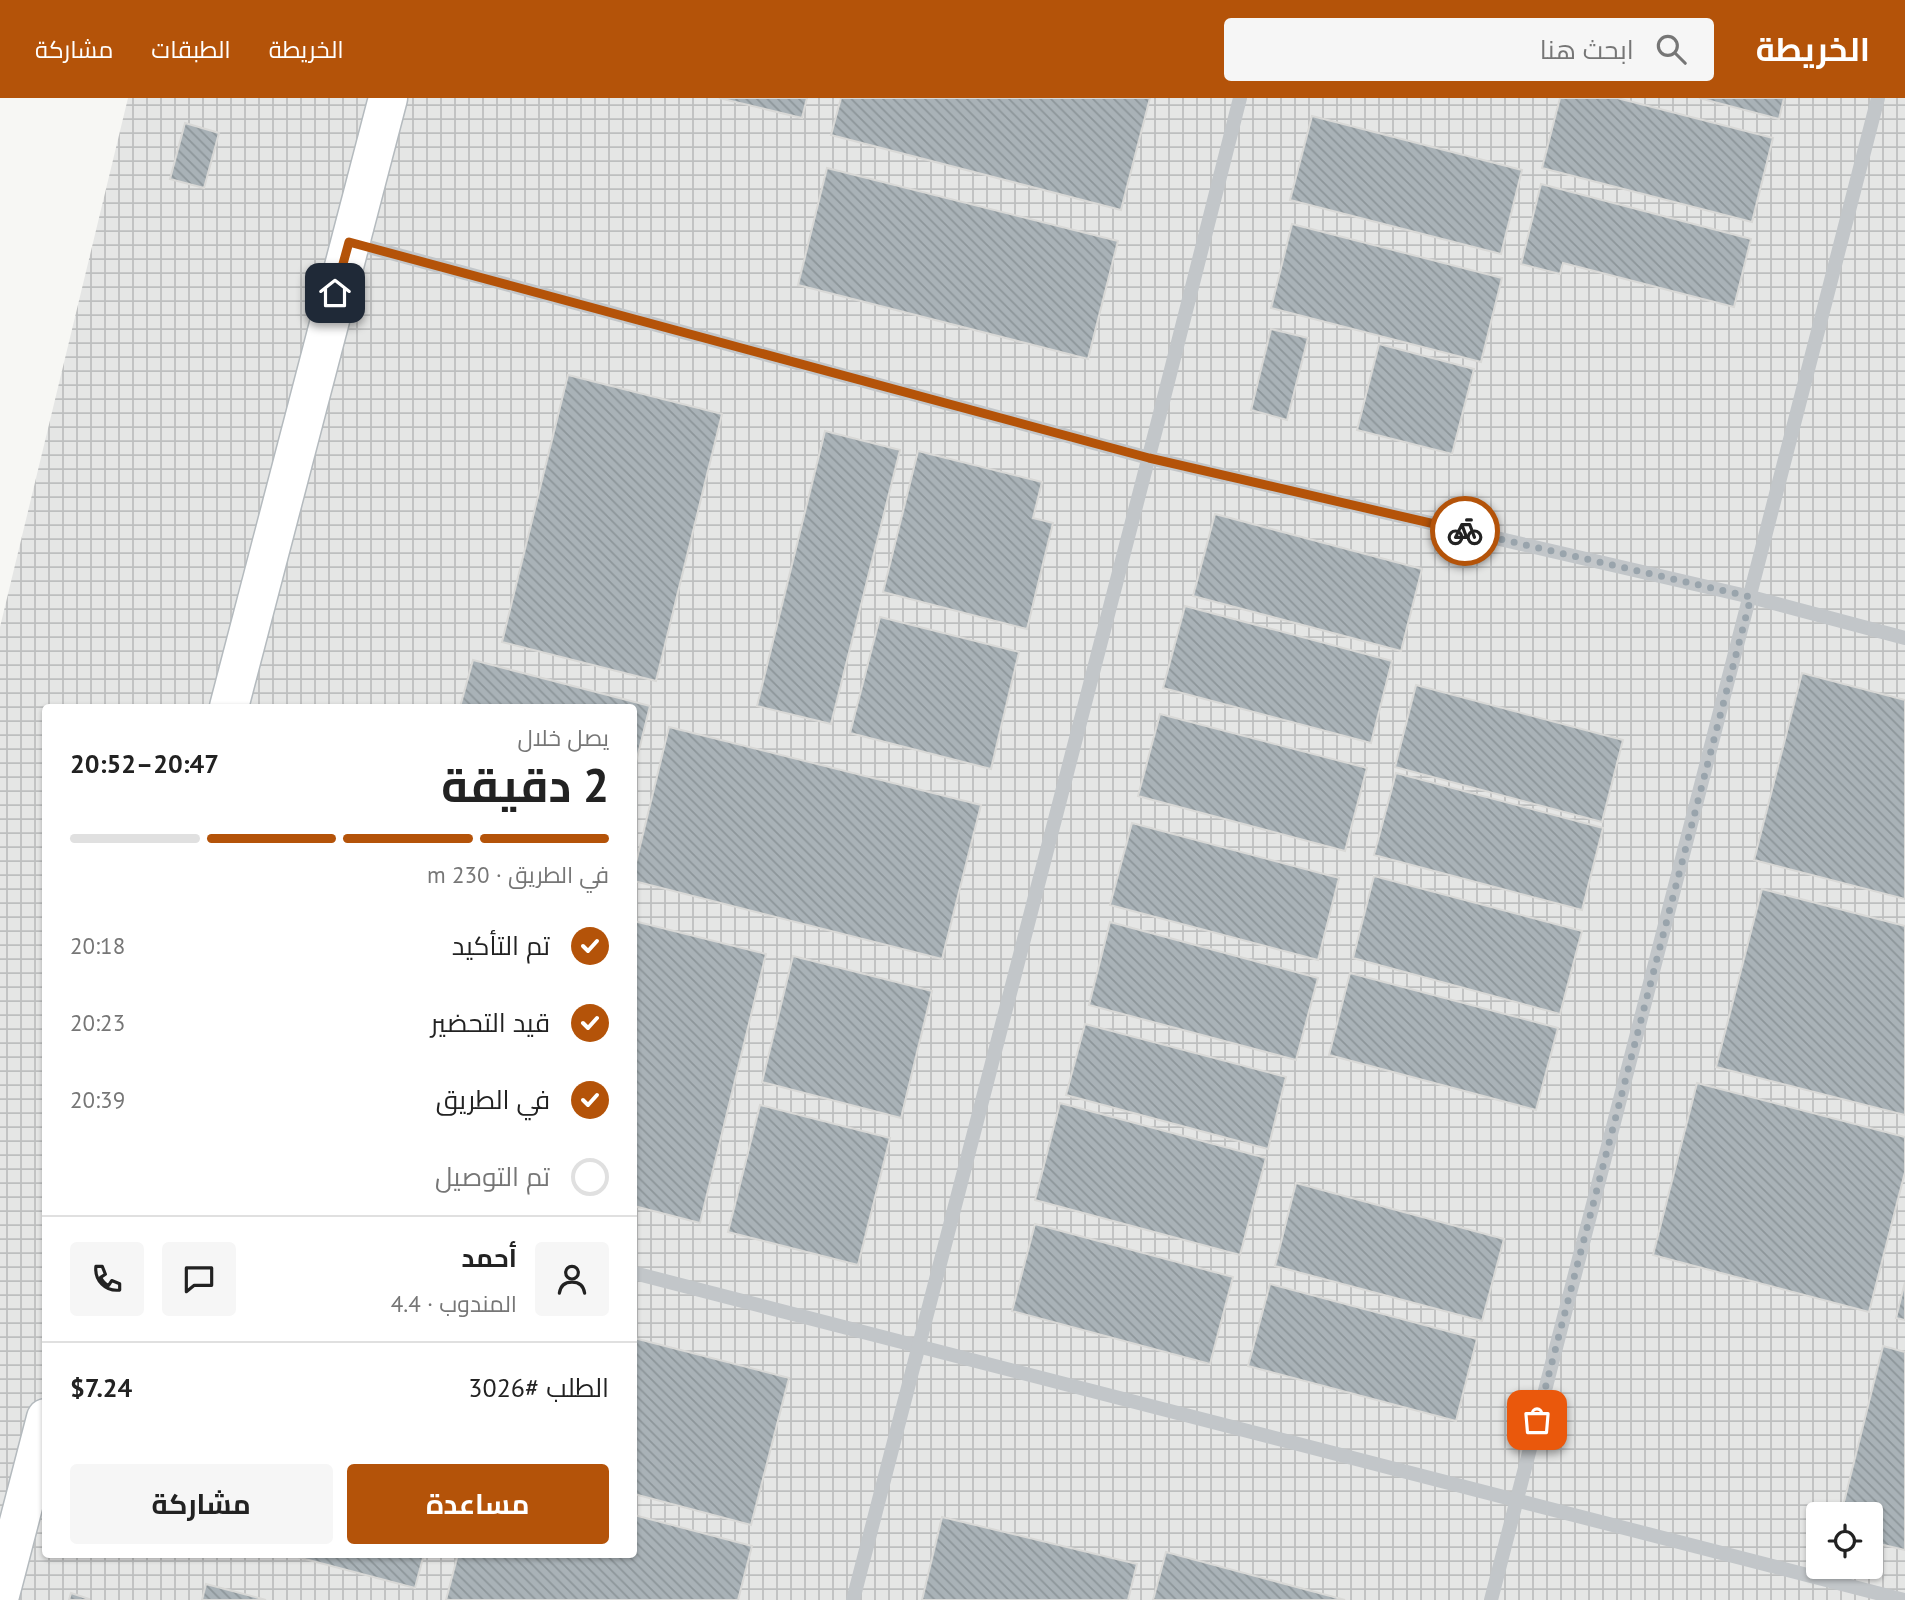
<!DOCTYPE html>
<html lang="ar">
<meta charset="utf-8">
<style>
body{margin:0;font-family:"PT Sans",Cairo,sans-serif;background:#f6f6f6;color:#222;direction:rtl;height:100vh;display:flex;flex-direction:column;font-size:26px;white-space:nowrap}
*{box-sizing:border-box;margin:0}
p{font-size:23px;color:#767676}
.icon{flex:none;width:38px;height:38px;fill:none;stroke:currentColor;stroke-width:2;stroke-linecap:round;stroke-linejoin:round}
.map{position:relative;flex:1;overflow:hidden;direction:ltr}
.drawer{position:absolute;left:42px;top:606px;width:595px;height:854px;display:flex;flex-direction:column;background:#fff;border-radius:7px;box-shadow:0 2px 5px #0004;direction:rtl}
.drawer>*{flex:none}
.tools{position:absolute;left:1806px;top:1404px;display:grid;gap:14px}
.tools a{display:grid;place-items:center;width:77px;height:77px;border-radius:7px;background:#fff;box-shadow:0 2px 5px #0004;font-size:35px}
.pin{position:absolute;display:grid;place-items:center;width:60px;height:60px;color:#fff;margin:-30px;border-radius:14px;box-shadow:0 4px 10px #0006}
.courier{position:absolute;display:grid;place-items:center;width:70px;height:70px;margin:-35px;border:5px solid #b45309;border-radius:50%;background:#fff;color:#222;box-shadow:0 2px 9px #0007}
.headline em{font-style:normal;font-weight:700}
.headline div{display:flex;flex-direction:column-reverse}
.headline{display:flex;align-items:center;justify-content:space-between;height:119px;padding:0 28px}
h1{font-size:46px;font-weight:700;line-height:52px}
.bar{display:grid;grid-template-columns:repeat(4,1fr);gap:10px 7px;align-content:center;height:84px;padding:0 28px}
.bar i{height:9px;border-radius:5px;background:#e0e0e0}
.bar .current{background:#b45309}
.bar p{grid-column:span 4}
.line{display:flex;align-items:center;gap:18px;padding:0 28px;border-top:2px solid #e0e0e0}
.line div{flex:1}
.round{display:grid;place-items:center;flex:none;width:74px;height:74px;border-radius:7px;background:#f6f6f6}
ol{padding:0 28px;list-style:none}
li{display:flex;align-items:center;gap:21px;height:77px}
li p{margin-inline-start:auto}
li .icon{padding:7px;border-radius:50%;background:#b45309;color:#fff;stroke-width:4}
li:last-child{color:#767676}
li i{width:38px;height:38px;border:4px solid #e0e0e0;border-radius:50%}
.button{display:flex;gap:14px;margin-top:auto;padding:14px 28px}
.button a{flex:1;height:80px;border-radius:7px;background:#b45309;color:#fff;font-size:28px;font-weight:700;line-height:80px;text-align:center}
.button a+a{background:#f6f6f6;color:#222}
header{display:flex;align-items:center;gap:42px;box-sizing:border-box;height:98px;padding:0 35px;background:#b45309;color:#fff}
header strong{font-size:33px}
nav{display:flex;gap:38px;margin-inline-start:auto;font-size:24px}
.search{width:490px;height:63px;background:#f6f6f6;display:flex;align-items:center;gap:18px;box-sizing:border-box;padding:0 24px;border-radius:7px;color:#767676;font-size:26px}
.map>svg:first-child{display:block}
.industrial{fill:url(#industrial-grid);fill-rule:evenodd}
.building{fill:url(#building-back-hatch);stroke:#d8d8d6;stroke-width:2}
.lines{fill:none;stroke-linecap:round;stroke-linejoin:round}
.secondary-casing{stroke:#b4babe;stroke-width:41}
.lane{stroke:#c2c6c9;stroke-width:14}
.secondary{stroke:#fff;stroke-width:38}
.done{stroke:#99a4ac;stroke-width:7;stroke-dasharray:0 12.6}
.route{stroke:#b45309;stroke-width:9}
</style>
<header>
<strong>الخريطة</strong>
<div class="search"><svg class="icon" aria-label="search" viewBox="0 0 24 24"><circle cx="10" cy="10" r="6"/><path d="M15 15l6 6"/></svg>ابحث هنا</div>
<nav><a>الخريطة</a><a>الطبقات</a><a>مشاركة</a></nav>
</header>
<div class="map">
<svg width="1905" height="1502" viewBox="0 0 1905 1502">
<defs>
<pattern id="industrial-grid" width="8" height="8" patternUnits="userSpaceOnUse" patternTransform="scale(1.75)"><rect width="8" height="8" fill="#e5e6e5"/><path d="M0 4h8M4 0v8" fill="none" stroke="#bdbfbf"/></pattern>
<pattern id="building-back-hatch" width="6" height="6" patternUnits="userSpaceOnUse" patternTransform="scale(1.75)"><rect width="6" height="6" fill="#a9b2b7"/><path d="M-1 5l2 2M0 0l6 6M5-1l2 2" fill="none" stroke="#8d969a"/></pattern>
</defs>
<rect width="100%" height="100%" fill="#f7f7f4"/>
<path class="industrial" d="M 128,0 L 1905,0 L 1905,1502 L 0,1502 L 0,529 ZM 46,609 L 634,609 L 634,1456 L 46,1456 ZM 1818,1416 L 1871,1416 L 1871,1468 L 1818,1468 Z"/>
<g class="building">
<path d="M 719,0 L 807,0 L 802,20 Z"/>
<path d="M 841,0 L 1150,0 L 1121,112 L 831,37 Z"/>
<path d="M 1560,0 L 1617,0 L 1773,40 L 1752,124 L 1542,70 Z"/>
<path d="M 1699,0 L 1784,0 L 1779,21 Z"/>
<path d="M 1312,18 L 1522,72 L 1501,156 L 1290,102 Z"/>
<path d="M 185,25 L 219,35 L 204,90 L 170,81 Z"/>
<path d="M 827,70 L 1118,143 L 1088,261 L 798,187 Z"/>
<path d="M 1541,86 L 1751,141 L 1734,209 L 1563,165 L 1560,176 L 1521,166 Z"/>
<path d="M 1292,126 L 1502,180 L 1481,264 L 1271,210 Z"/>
<path d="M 1271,231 L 1308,240 L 1287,322 L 1251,312 Z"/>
<path d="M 1379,246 L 1474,271 L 1452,356 L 1357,332 Z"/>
<path d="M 568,277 L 722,316 L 656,583 L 502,544 Z"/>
<path d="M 825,333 L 900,352 L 831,626 L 757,608 Z"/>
<path d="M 918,353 L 1042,384 L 1033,420 L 1053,425 L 1027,531 L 883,494 Z"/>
<path d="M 1215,416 L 1422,471 L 1401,553 L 1193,498 Z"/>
<path d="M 1185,508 L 1392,563 L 1371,645 L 1163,590 Z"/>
<path d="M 880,519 L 1019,554 L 991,671 L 850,635 Z"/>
<path d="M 473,562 L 650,608 L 634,672 L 634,609 L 460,609 Z"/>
<path d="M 1802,575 L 1905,602 L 1905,801 L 1754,762 Z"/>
<path d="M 1416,587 L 1623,642 L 1602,724 L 1395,669 Z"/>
<path d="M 1160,616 L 1367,670 L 1345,753 L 1138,698 Z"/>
<path d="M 669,629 L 981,707 L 942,861 L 634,783 L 634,773 Z"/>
<path d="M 1396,675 L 1603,730 L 1582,812 L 1374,757 Z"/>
<path d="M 1132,725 L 1339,780 L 1318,862 L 1110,807 Z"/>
<path d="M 1374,778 L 1582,833 L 1560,916 L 1353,860 Z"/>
<path d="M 1762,791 L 1905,828 L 1905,1017 L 1716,969 Z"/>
<path d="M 634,823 L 766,856 L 700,1125 L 634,1108 Z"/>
<path d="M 1110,824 L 1318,880 L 1296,962 L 1089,907 Z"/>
<path d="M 793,858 L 932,893 L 901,1020 L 762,984 Z"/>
<path d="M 1350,875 L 1558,930 L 1536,1012 L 1329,957 Z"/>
<path d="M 1085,926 L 1286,979 L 1268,1051 L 1066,997 Z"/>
<path d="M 1697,985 L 1905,1039 L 1905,1074 L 1869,1214 L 1653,1157 Z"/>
<path d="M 1060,1005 L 1266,1060 L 1240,1157 L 1035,1102 Z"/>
<path d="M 760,1007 L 890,1040 L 858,1167 L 728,1134 Z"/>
<path d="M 1296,1085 L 1504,1141 L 1482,1223 L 1275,1168 Z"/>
<path d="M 1035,1126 L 1233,1179 L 1210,1266 L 1012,1213 Z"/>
<path d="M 1905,1184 L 1905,1222 L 1896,1220 Z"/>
<path d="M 1270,1186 L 1477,1241 L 1456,1323 L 1248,1268 Z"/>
<path d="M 634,1240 L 789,1280 L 751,1427 L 634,1396 Z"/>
<path d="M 1883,1248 L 1905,1254 L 1905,1452 L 1871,1444 L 1871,1416 L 1841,1416 Z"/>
<path d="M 634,1417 L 752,1448 L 738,1502 L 446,1502 L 458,1456 L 634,1456 Z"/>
<path d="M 942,1419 L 1137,1466 L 1128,1502 L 922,1502 Z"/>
<path d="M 1166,1454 L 1345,1502 L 1153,1502 Z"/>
<path d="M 286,1456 L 424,1456 L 415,1490 Z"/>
<path d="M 206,1486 L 266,1502 L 202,1502 Z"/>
<path d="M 71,1495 L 89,1501 L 89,1502 L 69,1502 Z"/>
</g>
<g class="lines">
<g class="secondary-casing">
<g id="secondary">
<path d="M 229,609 L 388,0"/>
<path d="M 0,1497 L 46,1320"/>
</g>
</g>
<g class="lane">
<path d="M 350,144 L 1149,360 L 1751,499 L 1905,540"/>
<path d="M 634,1175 L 1904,1502"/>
<path d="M 853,1502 L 1156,331 L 1240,0"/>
<path d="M 1491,1502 L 1878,0"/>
</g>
<use href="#secondary" class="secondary"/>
</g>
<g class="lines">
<path class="done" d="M 1465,433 L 1751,499 L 1537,1322"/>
<path class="route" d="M 335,195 L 349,144 L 1149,360 L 1465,433"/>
</g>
</svg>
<div class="tools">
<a><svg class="icon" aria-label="locate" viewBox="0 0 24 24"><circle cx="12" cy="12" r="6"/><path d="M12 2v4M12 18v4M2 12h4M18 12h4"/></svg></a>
</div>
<div class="pin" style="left:1537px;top:1322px;background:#ea580c"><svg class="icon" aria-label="bag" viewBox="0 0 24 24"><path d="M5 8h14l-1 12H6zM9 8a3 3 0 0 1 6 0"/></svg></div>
<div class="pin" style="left:335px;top:195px;background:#1f2937"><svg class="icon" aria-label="home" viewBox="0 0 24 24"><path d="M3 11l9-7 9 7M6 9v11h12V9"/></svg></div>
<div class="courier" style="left:1465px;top:433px"><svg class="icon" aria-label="bike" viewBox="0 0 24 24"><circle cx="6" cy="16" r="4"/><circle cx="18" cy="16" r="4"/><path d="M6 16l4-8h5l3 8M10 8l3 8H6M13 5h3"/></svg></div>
<section class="drawer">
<div class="headline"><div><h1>2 دقيقة</h1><p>يصل خلال</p></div><em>20:47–20:52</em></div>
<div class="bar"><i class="current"></i><i class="current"></i><i class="current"></i><i></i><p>في الطريق · 230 m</p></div>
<ol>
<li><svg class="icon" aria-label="check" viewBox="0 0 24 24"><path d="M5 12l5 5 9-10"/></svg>تم التأكيد<p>20:18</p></li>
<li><svg class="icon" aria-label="check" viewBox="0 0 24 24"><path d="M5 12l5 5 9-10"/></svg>قيد التحضير<p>20:23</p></li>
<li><svg class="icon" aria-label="check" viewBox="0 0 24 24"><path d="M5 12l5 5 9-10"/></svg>في الطريق<p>20:39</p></li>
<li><i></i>تم التوصيل</li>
</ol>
<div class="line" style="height:126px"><a class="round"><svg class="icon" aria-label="person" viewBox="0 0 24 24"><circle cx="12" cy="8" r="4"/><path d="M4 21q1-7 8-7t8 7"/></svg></a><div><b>أحمد</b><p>المندوب · 4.4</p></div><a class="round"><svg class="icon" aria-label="chat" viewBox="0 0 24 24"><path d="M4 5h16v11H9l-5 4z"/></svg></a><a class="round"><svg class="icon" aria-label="phone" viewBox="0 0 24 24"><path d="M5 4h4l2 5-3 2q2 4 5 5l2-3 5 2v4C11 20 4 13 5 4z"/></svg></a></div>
<div class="line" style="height:91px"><div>الطلب #3026</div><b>$7.24</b></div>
<div class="button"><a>مساعدة</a><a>مشاركة</a></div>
</section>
</div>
